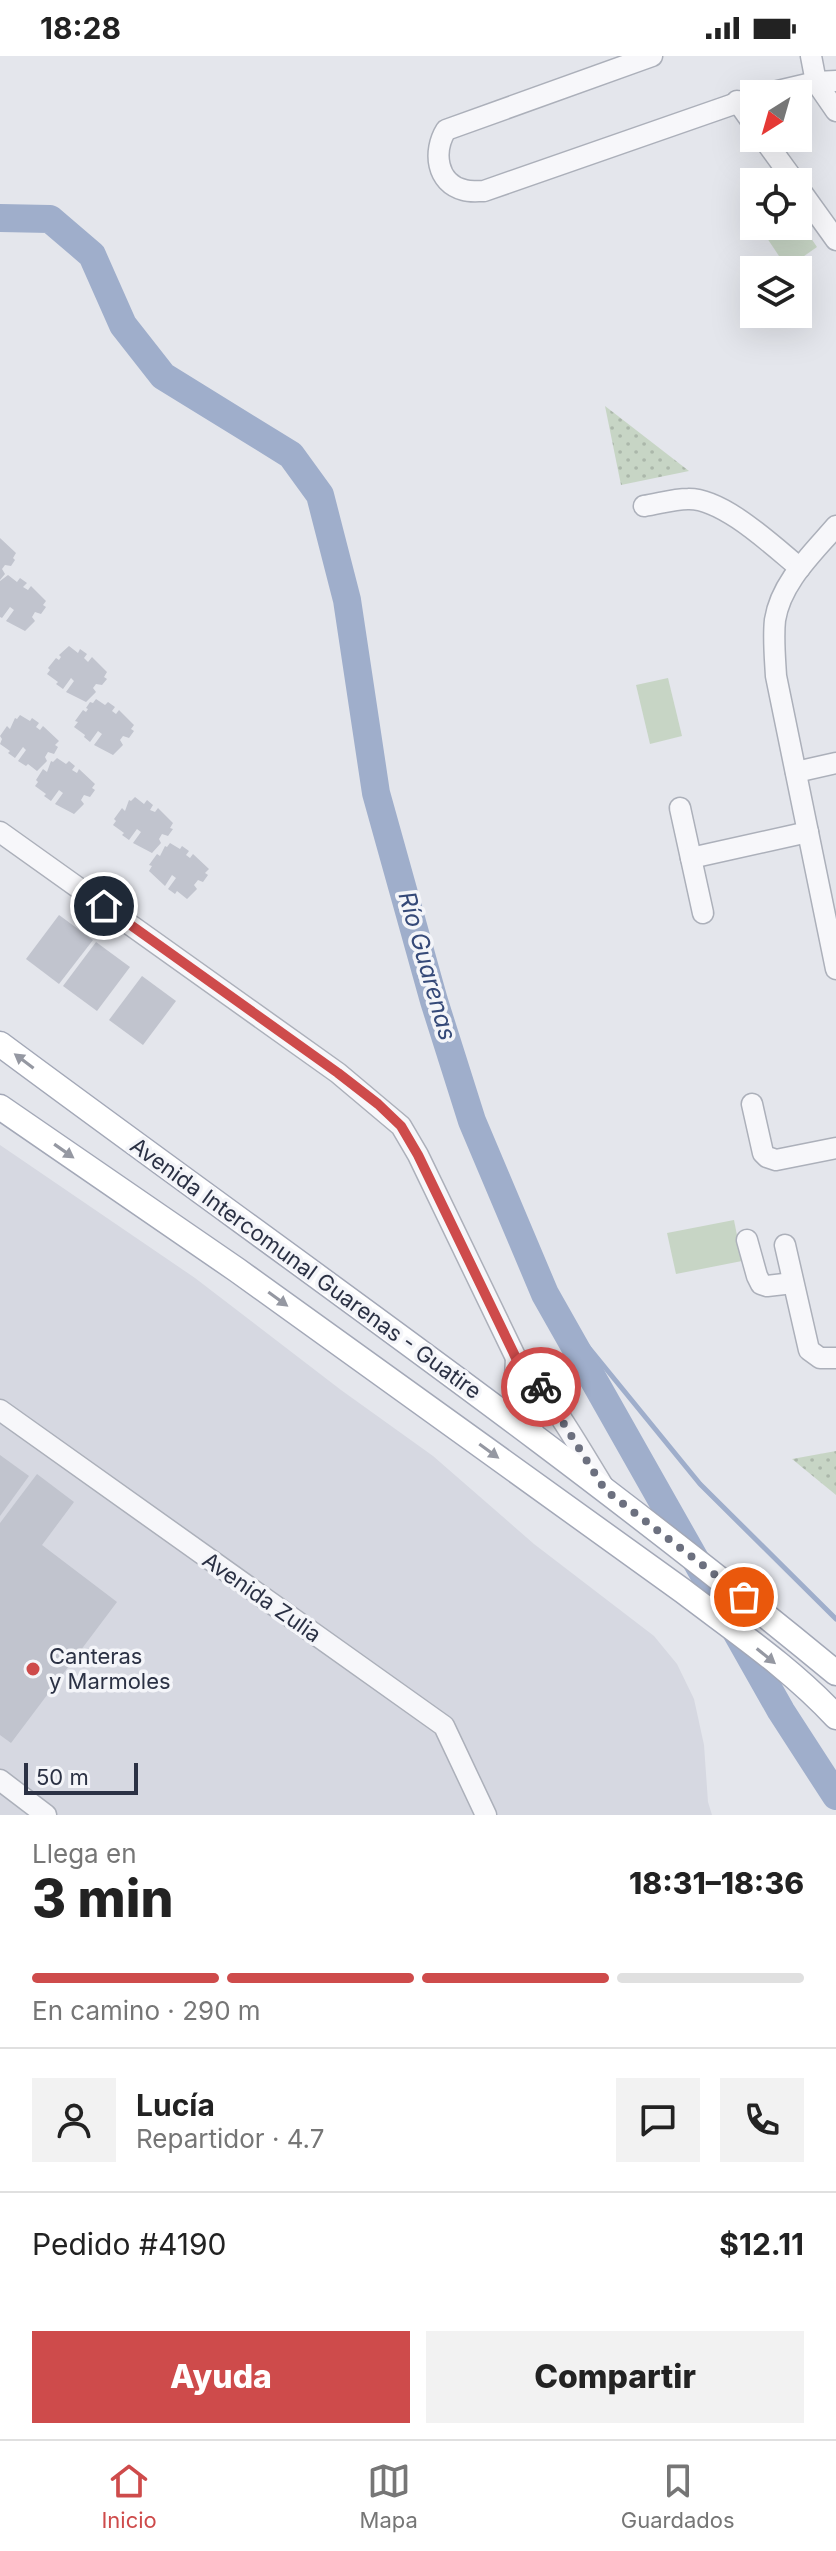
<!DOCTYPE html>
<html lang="es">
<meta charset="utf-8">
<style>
body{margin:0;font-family:Inter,sans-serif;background:#f2f2f2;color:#222;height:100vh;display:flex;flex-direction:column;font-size:30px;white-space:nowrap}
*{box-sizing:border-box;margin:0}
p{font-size:26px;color:#767676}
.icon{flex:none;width:44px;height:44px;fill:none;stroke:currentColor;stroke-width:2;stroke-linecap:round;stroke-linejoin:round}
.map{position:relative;height:1759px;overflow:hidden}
.panel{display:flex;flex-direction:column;background:#fff;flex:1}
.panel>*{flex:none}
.needle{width:52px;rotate:217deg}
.buttons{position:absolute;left:740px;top:24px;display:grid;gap:16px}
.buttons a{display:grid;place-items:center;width:72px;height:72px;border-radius:0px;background:#fff;box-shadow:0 8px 32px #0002;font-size:40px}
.scale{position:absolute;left:24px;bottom:20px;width:114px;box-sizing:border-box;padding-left:8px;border:4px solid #2b3144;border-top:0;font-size:22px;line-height:28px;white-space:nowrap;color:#2b3144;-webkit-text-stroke:6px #f4f5f9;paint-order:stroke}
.pin{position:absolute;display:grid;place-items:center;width:68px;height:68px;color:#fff;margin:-34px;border:4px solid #fff;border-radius:50%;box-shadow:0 2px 8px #0007}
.courier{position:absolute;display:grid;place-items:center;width:80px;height:80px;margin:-40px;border:6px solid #ce4b4b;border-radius:50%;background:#fff;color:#222;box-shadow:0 2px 10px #0007}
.headline em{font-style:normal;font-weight:800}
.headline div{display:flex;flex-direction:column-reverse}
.headline{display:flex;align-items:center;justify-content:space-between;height:136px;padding:0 32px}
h1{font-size:52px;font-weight:800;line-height:60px}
.bar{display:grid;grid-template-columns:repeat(4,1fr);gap:12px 8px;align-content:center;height:96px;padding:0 32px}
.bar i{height:10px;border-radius:6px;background:#e0e0e0}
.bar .selected{background:#ce4b4b}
.bar p{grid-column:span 4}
.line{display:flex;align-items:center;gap:20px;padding:0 32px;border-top:2px solid #e0e0e0}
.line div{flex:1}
.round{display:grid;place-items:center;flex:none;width:84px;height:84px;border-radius:0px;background:#f2f2f2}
.primary-button{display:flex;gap:16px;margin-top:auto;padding:16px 32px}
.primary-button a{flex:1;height:92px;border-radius:0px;background:#ce4b4b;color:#fff;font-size:32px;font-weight:800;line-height:92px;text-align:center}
.primary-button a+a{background:#f2f2f2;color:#222}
.status{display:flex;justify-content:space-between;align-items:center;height:56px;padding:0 40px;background:#fff;direction:ltr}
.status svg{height:22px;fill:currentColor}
.tab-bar{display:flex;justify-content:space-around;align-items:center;height:112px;border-top:2px solid #e0e0e0;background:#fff;font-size:22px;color:#767676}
.tab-bar a{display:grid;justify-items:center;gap:4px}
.tab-bar .selected{color:#ce4b4b}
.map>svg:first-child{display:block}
.built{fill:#d6d8e1}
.grass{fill:#c7d5c5}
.park{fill:url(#park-dots)}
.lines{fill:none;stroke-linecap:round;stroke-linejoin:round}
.stream{stroke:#9faecb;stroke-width:5}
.river{stroke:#9faecb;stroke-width:28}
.building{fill:#c1c4ce}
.minor-casing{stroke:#acb0ba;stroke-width:23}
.major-casing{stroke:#a3a8b7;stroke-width:27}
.minor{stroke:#f7f7fa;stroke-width:20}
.major{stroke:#fff;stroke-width:24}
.oneway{fill:#9598a2}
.done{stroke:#6c707f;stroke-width:8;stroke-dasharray:0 14.4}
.route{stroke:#ce4b4b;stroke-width:10}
.poi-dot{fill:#ce4b4b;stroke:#f4f5f9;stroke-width:3}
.labels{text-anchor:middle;stroke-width:7;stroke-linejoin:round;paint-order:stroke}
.street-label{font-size:22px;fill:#2b3144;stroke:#f4f5f9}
.poi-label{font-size:22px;fill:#2b3144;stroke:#f4f5f9;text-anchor:start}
.water-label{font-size:24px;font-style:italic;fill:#354978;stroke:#f4f5f9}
</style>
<div class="status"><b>18:28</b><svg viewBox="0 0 49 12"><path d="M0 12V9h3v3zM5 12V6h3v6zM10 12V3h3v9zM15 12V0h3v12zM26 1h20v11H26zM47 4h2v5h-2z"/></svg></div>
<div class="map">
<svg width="836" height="1759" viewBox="0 0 836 1759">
<defs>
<pattern id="park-dots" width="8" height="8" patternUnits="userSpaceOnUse" patternTransform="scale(2)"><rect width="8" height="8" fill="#c7d5c5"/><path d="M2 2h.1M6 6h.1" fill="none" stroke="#abb7aa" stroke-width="1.8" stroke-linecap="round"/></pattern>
</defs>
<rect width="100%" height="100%" fill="#e4e6ec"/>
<path class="built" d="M 0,1089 L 195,1222 L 341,1334 L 433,1400 L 534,1488 L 654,1580 L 677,1608 L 694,1643 L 704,1689 L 708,1746 L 712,1759 L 0,1759 Z"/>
<g class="grass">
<path d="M 798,163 L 817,191 L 787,212 L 759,170 L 798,170 Z"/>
<path d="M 668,622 L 682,680 L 650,688 L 636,629 Z"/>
<path d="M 734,1164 L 742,1205 L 676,1218 L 667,1177 Z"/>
</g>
<g class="park">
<path d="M 605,350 L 689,415 L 621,429 Z"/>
<path d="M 836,1395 L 836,1439 L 792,1403 Z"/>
</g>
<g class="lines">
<path class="stream" d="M 545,1238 L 700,1428 L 836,1563"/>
<path class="river" d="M 0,162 L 50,163 L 92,199 L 123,269 L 163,320 L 291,399 L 320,439 L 347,544 L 376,737 L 434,945 L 472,1065 L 545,1238 L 781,1655 L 836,1740"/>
</g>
<g class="building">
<path d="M 0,482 L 16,497 L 13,502 L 15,504 L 11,510 L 5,509 L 2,513 L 5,518 L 0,524 Z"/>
<path d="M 8,519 L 17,526 L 20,522 L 27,527 L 23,531 L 28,534 L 31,530 L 46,545 L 43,549 L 46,551 L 41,558 L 35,556 L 32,561 L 35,565 L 25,575 L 6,565 L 14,554 L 10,551 L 2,562 L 0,561 L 0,525 Z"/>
<path d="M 69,590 L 78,597 L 80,593 L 87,598 L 84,602 L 88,606 L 92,601 L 107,616 L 104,621 L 107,623 L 102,629 L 96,628 L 93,632 L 96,636 L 86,646 L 66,636 L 74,625 L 71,622 L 63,633 L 56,628 L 58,626 L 47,618 L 50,614 L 48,612 L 56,602 L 59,604 L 61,601 L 59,599 Z"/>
<path d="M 96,643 L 105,649 L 108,646 L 115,651 L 112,655 L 116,658 L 119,654 L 134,669 L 131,673 L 134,675 L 129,682 L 123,680 L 120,684 L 123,689 L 113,699 L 94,689 L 102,678 L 98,675 L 90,686 L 84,681 L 85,679 L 74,671 L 78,666 L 75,665 L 83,654 L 86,656 L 88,653 L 86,652 L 90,646 L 93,647 Z"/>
<path d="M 20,659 L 30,665 L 32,662 L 39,667 L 36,671 L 40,674 L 43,670 L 59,685 L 55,689 L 58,691 L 54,698 L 48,696 L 45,701 L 47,705 L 37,715 L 28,708 L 26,710 L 18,705 L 26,694 L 23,691 L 15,702 L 8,697 L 10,695 L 0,688 L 2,683 L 0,680 L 7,670 L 10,673 L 15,662 L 17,663 Z"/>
<path d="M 57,702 L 66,708 L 69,705 L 75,710 L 72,714 L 77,717 L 79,713 L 95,728 L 92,732 L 95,734 L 90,741 L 84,739 L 81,744 L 84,748 L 74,758 L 55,748 L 63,737 L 59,734 L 51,745 L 44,740 L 46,738 L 35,730 L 38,726 L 36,724 L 43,713 L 47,716 L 51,705 L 53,706 Z"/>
<path d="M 135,741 L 144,748 L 147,744 L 153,749 L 150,754 L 155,756 L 158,752 L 173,767 L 170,772 L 173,773 L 168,780 L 162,778 L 159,783 L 161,787 L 152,797 L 133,787 L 141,776 L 137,773 L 129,784 L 122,779 L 124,777 L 113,769 L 116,765 L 114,763 L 122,752 L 125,755 L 129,744 L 131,745 Z"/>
<path d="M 170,787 L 180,793 L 182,790 L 189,795 L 186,799 L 190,802 L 193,798 L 209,813 L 205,817 L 208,819 L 203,826 L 198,824 L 194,829 L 197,833 L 187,843 L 177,835 L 175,838 L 168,833 L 176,822 L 172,819 L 165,830 L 149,815 L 152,810 L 149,809 L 157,798 L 160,800 L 165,790 L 167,791 Z"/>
<path d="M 59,859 L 93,884 L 59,928 L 26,903 Z"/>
<path d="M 96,886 L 130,911 L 97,955 L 63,930 Z"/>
<path d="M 142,920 L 176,945 L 143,989 L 109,964 Z"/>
<path d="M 0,1399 L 29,1420 L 0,1460 Z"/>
<path d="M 37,1418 L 74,1446 L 42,1489 L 117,1546 L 11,1687 L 0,1679 L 0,1467 Z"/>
</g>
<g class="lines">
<g class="minor-casing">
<g id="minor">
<path d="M 652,0 L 446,74 C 433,95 436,127 464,134 C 470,136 477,135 484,135 L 754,41"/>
<path d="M 811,0 L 816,26 L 836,55"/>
<path d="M 765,38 L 816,26 L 836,25"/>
<path d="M 737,45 L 754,69"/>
<path d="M 763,82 L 795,126"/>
<path d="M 798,131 L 836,184"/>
<path d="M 644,450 C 658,448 673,443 688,443 C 723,442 773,490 800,512"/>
<path d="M 836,470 C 813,497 781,526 775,564 C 773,582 775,602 776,620 L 836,913"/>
<path d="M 796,716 L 836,707"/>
<path d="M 680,752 L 703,857"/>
<path d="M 0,776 L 338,1017 L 401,1070 L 418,1099 L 516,1302 C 550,1341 576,1385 603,1430"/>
<path d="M 691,802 L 808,776"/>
<path d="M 752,1048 L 763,1097 L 767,1101 L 776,1104 L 836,1092"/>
<path d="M 747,1184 L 757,1220 L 761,1228 L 767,1230 L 793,1227"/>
<path d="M 785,1189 L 809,1294 L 820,1302 L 836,1302"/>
<path d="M 516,1302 L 515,1323 L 535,1381"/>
<path d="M 0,1354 L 444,1670 L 486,1759"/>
<path d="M 0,1724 L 46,1759"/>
</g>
</g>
<g class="major-casing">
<g id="major">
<path d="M 0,988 C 280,1196 567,1395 836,1617"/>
<path d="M 0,1051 L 237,1214 L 683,1535 C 734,1574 792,1613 836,1661"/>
</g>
</g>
<use href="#minor" class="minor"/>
<use href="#major" class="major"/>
</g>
<defs><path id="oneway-solid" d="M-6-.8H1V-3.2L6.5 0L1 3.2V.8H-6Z" transform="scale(2)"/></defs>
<g class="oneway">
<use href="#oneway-solid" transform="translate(24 1005) rotate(-143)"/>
<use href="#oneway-solid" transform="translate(64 1095) rotate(35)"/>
<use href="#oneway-solid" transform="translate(278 1243) rotate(36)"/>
<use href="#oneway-solid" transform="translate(489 1395) rotate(36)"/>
<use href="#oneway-solid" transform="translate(766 1600) rotate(39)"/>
</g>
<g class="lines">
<path class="done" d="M 541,1331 L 605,1434 L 744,1541"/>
<path class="route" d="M 104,850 L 338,1017 L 378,1048 L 401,1070 L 418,1099 L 516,1302 L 541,1331"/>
</g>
<circle class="poi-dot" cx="33" cy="1613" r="8"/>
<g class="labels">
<g class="street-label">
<text transform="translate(306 1212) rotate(36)" y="8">Avenida Intercomunal Guarenas - Guatire</text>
<text transform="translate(262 1541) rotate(35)" y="8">Avenida Zulia</text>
</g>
<g class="poi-label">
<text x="49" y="1608">Canteras<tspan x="49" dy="25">y Marmoles</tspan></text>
</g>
<g class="water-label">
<text transform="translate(427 910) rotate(74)" y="8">Río Guarenas</text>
</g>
</g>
</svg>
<div class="buttons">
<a><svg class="needle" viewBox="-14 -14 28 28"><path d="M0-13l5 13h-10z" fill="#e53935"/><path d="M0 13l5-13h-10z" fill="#767676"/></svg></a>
<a><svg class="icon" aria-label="locate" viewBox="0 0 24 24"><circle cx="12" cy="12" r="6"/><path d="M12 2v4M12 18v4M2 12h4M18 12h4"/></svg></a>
<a><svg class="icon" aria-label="layers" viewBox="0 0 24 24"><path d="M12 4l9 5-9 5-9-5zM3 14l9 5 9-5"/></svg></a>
</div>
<div class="scale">50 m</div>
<div class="pin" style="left:744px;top:1541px;background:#ea580c"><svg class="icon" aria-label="bag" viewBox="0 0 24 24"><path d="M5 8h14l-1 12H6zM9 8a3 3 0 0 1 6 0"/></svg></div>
<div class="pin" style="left:104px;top:850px;background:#1f2937"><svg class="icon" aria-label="home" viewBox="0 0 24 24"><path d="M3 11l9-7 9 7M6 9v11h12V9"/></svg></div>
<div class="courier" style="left:541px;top:1331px"><svg class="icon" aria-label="bike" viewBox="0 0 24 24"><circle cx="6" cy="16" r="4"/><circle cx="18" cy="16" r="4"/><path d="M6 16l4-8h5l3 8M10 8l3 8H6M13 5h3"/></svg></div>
</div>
<section class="panel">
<div class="headline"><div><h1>3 min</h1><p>Llega en</p></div><em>18:31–18:36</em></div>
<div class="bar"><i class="selected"></i><i class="selected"></i><i class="selected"></i><i></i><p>En camino · 290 m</p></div>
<div class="line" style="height:144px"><a class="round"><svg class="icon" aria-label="person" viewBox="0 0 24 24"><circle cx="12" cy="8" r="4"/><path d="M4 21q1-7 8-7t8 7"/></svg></a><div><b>Lucía</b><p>Repartidor · 4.7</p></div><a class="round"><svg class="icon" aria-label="chat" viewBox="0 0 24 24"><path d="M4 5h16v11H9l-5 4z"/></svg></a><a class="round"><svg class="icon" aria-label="phone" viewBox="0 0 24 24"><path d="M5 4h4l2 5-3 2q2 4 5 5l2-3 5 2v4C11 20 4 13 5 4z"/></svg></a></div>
<div class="line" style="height:104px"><div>Pedido #4190</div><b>$12.11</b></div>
<div class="primary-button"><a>Ayuda</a><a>Compartir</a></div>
</section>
<nav class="tab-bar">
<a class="selected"><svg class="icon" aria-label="home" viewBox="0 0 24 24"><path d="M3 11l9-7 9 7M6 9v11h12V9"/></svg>Inicio</a>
<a><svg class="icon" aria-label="map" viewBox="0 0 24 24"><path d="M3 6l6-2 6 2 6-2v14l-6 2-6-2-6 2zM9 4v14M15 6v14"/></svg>Mapa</a>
<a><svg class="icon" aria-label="saved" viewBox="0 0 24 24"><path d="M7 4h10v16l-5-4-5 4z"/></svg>Guardados</a>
</nav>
